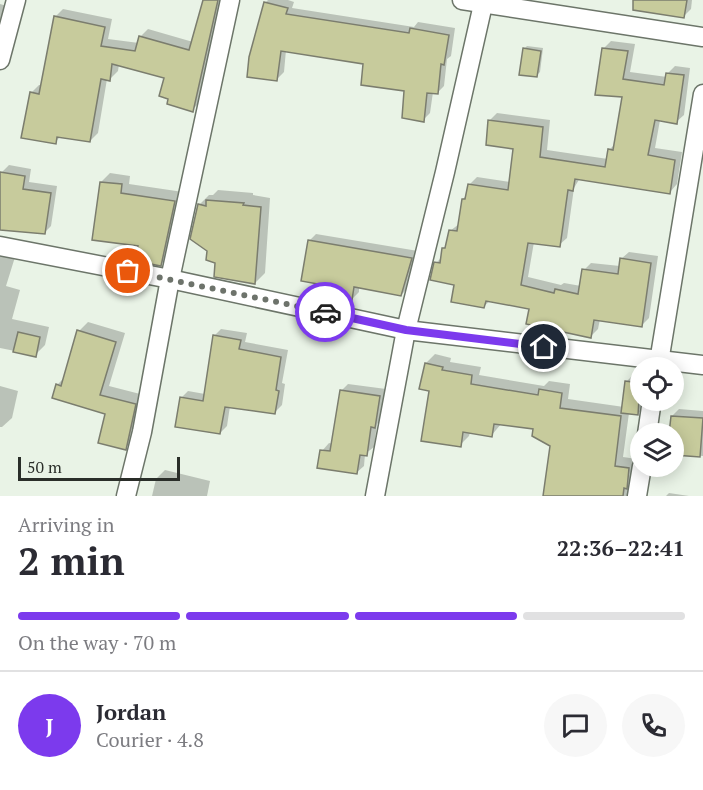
<!DOCTYPE html>
<meta charset="utf-8">
<style>
body{margin:0;font-family:"PT Serif",serif;background:#f7f7f7;color:#2b2b33;height:100vh;display:flex;flex-direction:column;font-size:22px;white-space:nowrap}
*{box-sizing:border-box;margin:0}
p{font-size:20px;color:#7c7c81}
.icon{flex:none;width:33px;height:33px;fill:none;stroke:currentColor;stroke-width:2;stroke-linecap:round;stroke-linejoin:round}
.map{position:relative;height:496px;overflow:hidden}
.panel{display:flex;flex-direction:column;background:#fff;flex:1}
.panel>*{flex:none}
.controls{position:absolute;left:630px;top:357px;display:grid;gap:12px}
.controls a{display:grid;place-items:center;width:54px;height:54px;border-radius:50%;background:#fff;box-shadow:0 3px 15px #0003;font-size:30px}
.scale{position:absolute;left:18px;bottom:15px;width:162px;box-sizing:border-box;padding-left:6px;border:3px solid #2a2e29;border-top:0;font-size:16px;line-height:21px;white-space:nowrap;color:#2a2e29;-webkit-text-stroke:4px #e9f3e6;paint-order:stroke}
.pin{position:absolute;display:grid;place-items:center;width:51px;height:51px;color:#fff;margin:-26px;border:3px solid #fff;border-radius:50%;box-shadow:0 2px 6px #0007}
.courier{position:absolute;display:grid;place-items:center;width:60px;height:60px;margin:-30px;border:4px solid #7c3aed;border-radius:50%;background:#fff;color:#222;box-shadow:0 2px 8px #0007}
.headline em{font-style:normal;font-weight:700}
.headline div{display:flex;flex-direction:column-reverse}
.headline{display:flex;align-items:center;justify-content:space-between;height:102px;padding:0 18px}
h1{font-size:39px;font-weight:700;line-height:45px}
.bar{display:grid;grid-template-columns:repeat(4,1fr);gap:9px 6px;align-content:center;height:72px;padding:0 18px}
.bar i{height:8px;border-radius:4px;background:#e1e1e2}
.bar .selected{background:#7c3aed}
.bar p{grid-column:span 4}
.line{display:flex;align-items:center;gap:15px;padding:0 18px;border-top:2px solid #e1e1e2}
.line div{flex:1}
.round{display:grid;place-items:center;flex:none;width:63px;height:63px;border-radius:32px;background:#f7f7f7}
.map>svg:first-child{display:block}
.shadow{fill:#0003}
.building{fill:#c7cb9c;stroke:#7b7d6e;stroke-width:1.5}
.lines{fill:none;stroke-linecap:round;stroke-linejoin:round}
.minor-casing{stroke:#6c7569;stroke-width:21}
.minor{stroke:#fff;stroke-width:18}
.done{stroke:#6d736b;stroke-width:6;stroke-dasharray:0 10.8}
.route{stroke:#7c3aed;stroke-width:8}
</style>
<div class="map">
<svg width="703" height="496" viewBox="0 0 703 496">
<rect width="100%" height="100%" fill="#e9f3e6"/>
<g class="shadow">
<path d="M 204,0 L 224,0 L 200,102 L 192,110 L 166,77 L 119,64 L 118,71 L 110,79 L 107,79 L 98,133 L 90,141 L 61,136 L 55,142 L 31,93 L 39,85 L 42,85 L 55,17 L 63,9 L 112,19 L 108,39 L 139,43 L 140,37 L 148,29 L 193,42 Z"/>
<path d="M 268,0 L 288,0 L 294,2 L 292,8 L 414,27 L 418,22 L 455,28 L 451,56 L 447,59 L 444,86 L 437,93 L 433,92 L 430,113 L 423,120 L 406,90 L 365,62 L 286,50 L 284,72 L 277,79 L 266,2 Z"/>
<path d="M 666,0 L 692,0 L 691,9 L 684,16 Z"/>
<path d="M 0,4 L 7,6 L 0,32 Z"/>
<path d="M 611,41 L 635,44 L 630,72 L 667,77 L 668,73 L 675,66 L 690,68 L 684,115 L 676,122 L 660,120 L 655,148 L 682,152 L 677,184 L 670,192 L 580,178 L 574,188 L 567,238 L 559,245 L 534,242 L 528,277 L 561,285 L 564,283 L 581,286 L 584,270 L 591,263 L 620,266 L 621,259 L 629,252 L 658,256 L 649,318 L 642,325 L 600,319 L 598,329 L 591,336 L 531,308 L 490,301 L 484,306 L 456,284 L 436,263 L 443,256 L 450,231 L 459,224 L 463,199 L 467,195 L 469,185 L 477,177 L 510,182 L 515,147 L 489,121 L 497,113 L 550,120 L 547,150 L 608,159 L 609,150 L 616,143 L 624,96 L 604,48 Z"/>
<path d="M 527,46 L 543,48 L 540,72 L 536,76 L 524,49 Z"/>
<path d="M 9,165 L 31,169 L 29,182 L 57,186 L 51,226 L 44,233 L 0,228 L 0,182 L 2,172 Z"/>
<path d="M 110,173 L 130,176 L 129,184 L 183,192 L 170,255 L 161,264 L 139,245 L 101,182 Z"/>
<path d="M 218,190 L 253,193 L 253,195 L 270,198 L 265,273 L 255,283 L 217,262 L 209,251 L 199,205 L 209,195 L 213,195 Z"/>
<path d="M 316,234 L 418,251 L 408,288 L 401,295 L 359,287 L 359,292 L 352,299 L 330,285 L 309,241 Z"/>
<path d="M 0,253 L 15,257 L 6,286 L 20,290 L 12,319 L 49,327 L 45,345 L 35,355 L 0,348 Z"/>
<path d="M 88,322 L 125,333 L 109,386 L 144,395 L 135,439 L 125,448 L 107,413 L 57,385 L 65,377 L 79,331 Z"/>
<path d="M 221,329 L 247,333 L 245,342 L 288,350 L 282,383 L 285,384 L 282,405 L 275,412 L 230,406 L 227,426 L 220,433 L 181,398 L 188,391 L 205,394 L 214,336 Z"/>
<path d="M 435,354 L 451,358 L 450,362 L 481,367 L 479,375 L 544,386 L 549,381 L 570,384 L 568,399 L 624,407 L 626,382 L 633,375 L 640,375 L 640,400 L 646,400 L 645,406 L 638,414 L 629,413 L 623,457 L 637,459 L 631,496 L 545,496 L 552,446 L 534,428 L 501,424 L 491,436 L 470,432 L 469,436 L 460,445 L 431,390 L 426,363 Z"/>
<path d="M 348,384 L 386,389 L 382,419 L 377,424 L 374,447 L 365,454 L 364,466 L 356,473 L 322,451 L 329,443 L 333,444 L 341,391 Z"/>
<path d="M 0,386 L 18,391 L 12,418 L 2,427 L 0,427 Z"/>
<path d="M 679,409 L 703,411 L 703,456 L 674,454 L 672,416 Z"/>
<path d="M 165,470 L 210,481 L 207,496 L 152,496 L 156,479 Z"/>
<path d="M 669,493 L 689,496 L 666,496 Z"/>
</g>
<g class="building">
<path d="M 203,0 L 218,0 L 193,112 L 167,104 L 168,99 L 159,96 L 164,78 L 112,64 L 110,81 L 101,79 L 90,142 L 57,137 L 56,144 L 21,138 L 30,92 L 39,94 L 54,16 L 105,27 L 101,46 L 135,51 L 139,36 L 189,50 Z"/>
<path d="M 633,0 L 687,0 L 684,18 L 633,10 Z"/>
<path d="M 264,2 L 288,8 L 286,14 L 409,33 L 410,28 L 449,35 L 444,65 L 441,64 L 438,94 L 427,93 L 424,122 L 402,118 L 404,91 L 361,85 L 363,64 L 281,51 L 277,81 L 247,77 L 249,57 Z"/>
<path d="M 523,48 L 541,51 L 537,77 L 519,75 Z"/>
<path d="M 602,48 L 628,51 L 623,79 L 664,85 L 666,73 L 684,75 L 677,124 L 655,120 L 648,155 L 675,160 L 670,194 L 575,179 L 573,191 L 568,190 L 560,247 L 528,243 L 521,285 L 554,293 L 555,289 L 578,294 L 582,269 L 618,274 L 620,258 L 651,263 L 642,327 L 594,320 L 591,338 L 526,324 L 529,309 L 486,301 L 484,308 L 451,302 L 454,285 L 430,280 L 434,262 L 440,263 L 442,248 L 445,248 L 449,230 L 457,231 L 462,199 L 465,199 L 468,184 L 508,190 L 513,149 L 486,145 L 488,120 L 543,127 L 540,157 L 605,167 L 608,149 L 613,150 L 622,97 L 595,95 Z"/>
<path d="M 0,172 L 25,176 L 23,189 L 51,193 L 45,234 L 0,230 Z"/>
<path d="M 100,182 L 122,184 L 121,193 L 175,201 L 161,266 L 135,261 L 138,246 L 92,240 Z"/>
<path d="M 206,200 L 244,203 L 243,205 L 261,207 L 255,284 L 214,277 L 215,263 L 206,260 L 207,251 L 190,239 L 198,204 L 206,206 Z"/>
<path d="M 308,240 L 412,258 L 401,296 L 354,287 L 352,300 L 327,296 L 329,286 L 301,281 Z"/>
<path d="M 77,330 L 116,342 L 100,395 L 136,404 L 126,450 L 98,443 L 105,414 L 52,398 L 56,384 L 61,386 Z"/>
<path d="M 18,332 L 40,337 L 36,357 L 13,352 Z"/>
<path d="M 213,335 L 241,340 L 239,349 L 281,357 L 276,390 L 279,391 L 275,414 L 225,407 L 220,434 L 175,427 L 180,397 L 203,401 Z"/>
<path d="M 425,363 L 443,367 L 442,370 L 472,375 L 471,384 L 538,395 L 539,389 L 562,393 L 560,408 L 621,416 L 615,466 L 629,468 L 627,489 L 624,488 L 623,496 L 543,496 L 550,446 L 532,436 L 533,429 L 494,424 L 492,437 L 463,432 L 461,447 L 421,441 L 429,391 L 419,389 Z"/>
<path d="M 625,381 L 640,383 L 638,415 L 621,413 Z"/>
<path d="M 340,390 L 380,396 L 375,428 L 371,427 L 367,456 L 360,455 L 357,474 L 317,468 L 320,450 L 330,451 Z"/>
<path d="M 671,416 L 703,418 L 700,457 L 674,455 L 674,434 L 669,434 Z"/>
</g>
<g class="lines">
<g class="minor-casing">
<g id="minor">
<path d="M 462,0 L 703,37"/>
<path d="M 0,60 L 16,0"/>
<path d="M 0,246 L 170,279 L 406,330 L 703,365"/>
<path d="M 658,368 L 703,94"/>
<path d="M 647,434 L 652,400"/>
<path d="M 126,496 L 142,432 L 170,279 L 230,0"/>
<path d="M 375,496 L 406,330 L 445,172 L 484,0"/>
<path d="M 637,496 L 642,466"/>
</g>
</g>
<use href="#minor" class="minor"/>
</g>
<g class="lines">
<path class="done" d="M 128,271 L 325,312"/>
<path class="route" d="M 325,312 L 406,330 L 544,347"/>
</g>
</svg>
<div class="controls">
<a><svg class="icon" aria-label="locate" viewBox="0 0 24 24"><circle cx="12" cy="12" r="6"/><path d="M12 2v4M12 18v4M2 12h4M18 12h4"/></svg></a>
<a><svg class="icon" aria-label="layers" viewBox="0 0 24 24"><path d="M12 4l9 5-9 5-9-5zM3 14l9 5 9-5"/></svg></a>
</div>
<div class="scale">50 m</div>
<div class="pin" style="left:128px;top:271px;background:#ea580c"><svg class="icon" aria-label="bag" viewBox="0 0 24 24"><path d="M5 8h14l-1 12H6zM9 8a3 3 0 0 1 6 0"/></svg></div>
<div class="pin" style="left:544px;top:347px;background:#1f2937"><svg class="icon" aria-label="home" viewBox="0 0 24 24"><path d="M3 11l9-7 9 7M6 9v11h12V9"/></svg></div>
<div class="courier" style="left:325px;top:312px"><svg class="icon" aria-label="car" viewBox="0 0 24 24"><path d="M5 17H2v-5l4-1 3-4h7l3 4 3 1v5h-3M9 17h6M6 11h13"/><circle cx="7" cy="17" r="2"/><circle cx="17" cy="17" r="2"/></svg></div>
</div>
<section class="panel">
<div class="headline"><div><h1>2 min</h1><p>Arriving in</p></div><em>22:36–22:41</em></div>
<div class="bar"><i class="selected"></i><i class="selected"></i><i class="selected"></i><i></i><p>On the way · 70 m</p></div>
<div class="line" style="height:108px"><b class="round" style="background:#7c3aed;color:#fff">J</b><div><b>Jordan</b><p>Courier · 4.8</p></div><a class="round"><svg class="icon" aria-label="chat" viewBox="0 0 24 24"><path d="M4 5h16v11H9l-5 4z"/></svg></a><a class="round"><svg class="icon" aria-label="phone" viewBox="0 0 24 24"><path d="M5 4h4l2 5-3 2q2 4 5 5l2-3 5 2v4C11 20 4 13 5 4z"/></svg></a></div>
</section>
